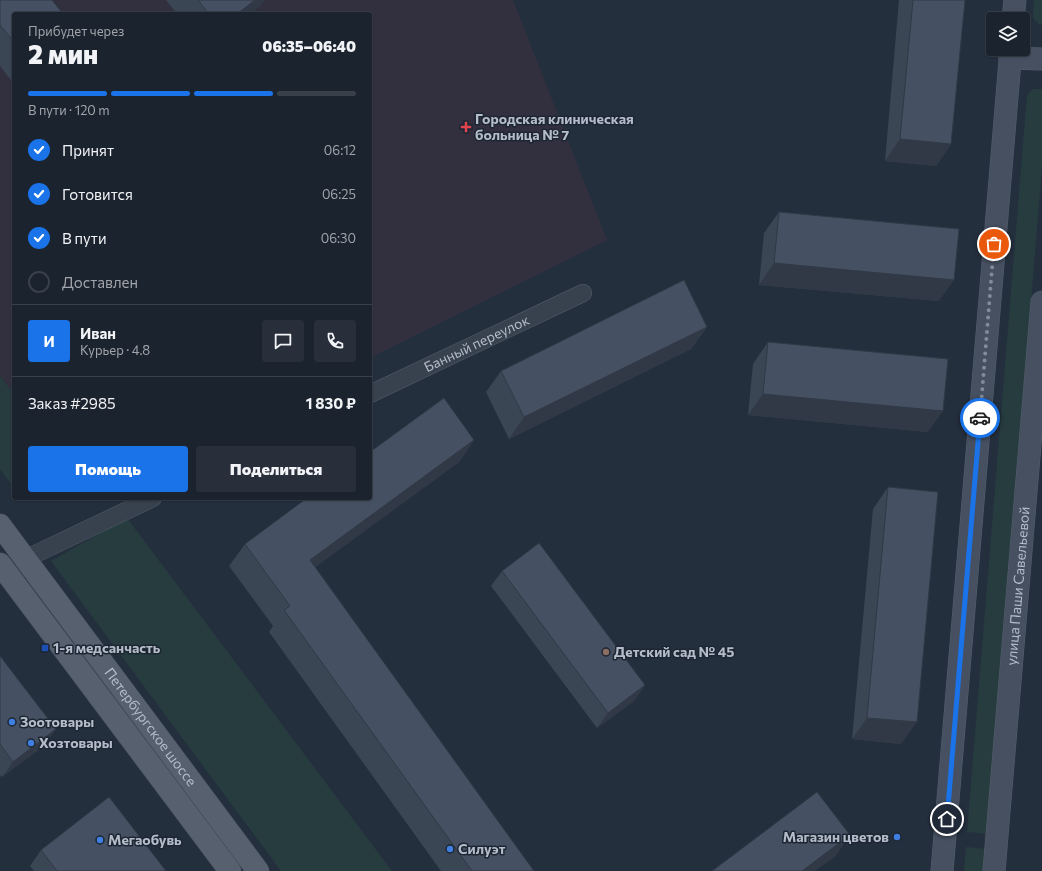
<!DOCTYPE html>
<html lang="ru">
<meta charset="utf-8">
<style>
body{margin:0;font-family:Commissioner,sans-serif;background:#282f3a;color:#f1f3f6;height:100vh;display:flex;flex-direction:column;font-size:15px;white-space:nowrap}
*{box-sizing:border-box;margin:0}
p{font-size:13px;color:#a0a4aa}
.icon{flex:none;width:22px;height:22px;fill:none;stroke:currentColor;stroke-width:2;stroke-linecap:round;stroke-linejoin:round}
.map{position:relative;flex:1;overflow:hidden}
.details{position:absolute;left:12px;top:12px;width:360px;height:488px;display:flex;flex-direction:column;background:#1b232e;border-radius:4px;box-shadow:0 1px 3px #0004,0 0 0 1px #39404a}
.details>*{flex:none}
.buttons{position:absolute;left:986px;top:12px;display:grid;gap:8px}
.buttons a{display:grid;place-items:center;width:44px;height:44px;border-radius:4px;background:#1b232e;box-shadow:0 1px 3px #0004,0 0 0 1px #39404a;font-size:20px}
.pin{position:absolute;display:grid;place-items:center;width:34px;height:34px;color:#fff;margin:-17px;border:2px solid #fff;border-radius:50%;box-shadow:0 1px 4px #0007}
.courier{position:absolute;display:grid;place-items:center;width:40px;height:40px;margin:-20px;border:3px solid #1a73e8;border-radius:50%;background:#fff;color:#222;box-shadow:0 1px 5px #0007}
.head em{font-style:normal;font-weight:800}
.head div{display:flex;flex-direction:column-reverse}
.head{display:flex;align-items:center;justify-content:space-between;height:68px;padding:0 16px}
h1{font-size:26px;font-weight:800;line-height:30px}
.bar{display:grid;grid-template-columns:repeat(4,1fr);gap:6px 4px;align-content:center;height:48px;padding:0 16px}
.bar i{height:5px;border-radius:3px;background:#39404a}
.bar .on{background:#1a73e8}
.bar p{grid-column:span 4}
.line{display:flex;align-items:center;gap:10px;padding:0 16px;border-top:1px solid #39404a}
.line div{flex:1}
.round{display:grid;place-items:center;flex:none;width:42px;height:42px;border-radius:4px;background:#282f3a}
ol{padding:0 16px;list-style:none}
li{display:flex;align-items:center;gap:12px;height:44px}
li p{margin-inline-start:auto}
li .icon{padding:4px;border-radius:50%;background:#1a73e8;color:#fff;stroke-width:4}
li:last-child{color:#a0a4aa}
li i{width:22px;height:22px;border:2px solid #39404a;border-radius:50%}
.cta{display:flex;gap:8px;margin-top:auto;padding:8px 16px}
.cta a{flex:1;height:46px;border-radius:4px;background:#1a73e8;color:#fff;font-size:16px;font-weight:800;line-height:46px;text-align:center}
.cta a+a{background:#282f3a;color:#f1f3f6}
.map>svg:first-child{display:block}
.medical{fill:#32303f}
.green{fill:#263c3f}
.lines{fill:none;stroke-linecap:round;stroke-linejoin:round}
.street-casing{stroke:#565f6c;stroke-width:18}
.secondary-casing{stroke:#565f6c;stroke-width:23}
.primary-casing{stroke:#414a57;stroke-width:23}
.street{stroke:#38414e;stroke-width:17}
.secondary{stroke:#465061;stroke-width:22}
.primary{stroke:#56606e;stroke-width:22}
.wall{fill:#3b4654}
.shaded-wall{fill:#303945}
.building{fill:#455162;stroke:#303945}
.done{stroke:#828b98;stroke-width:4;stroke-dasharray:0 7.2}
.route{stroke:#1a73e8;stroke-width:5}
.health-dot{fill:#e0444e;stroke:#1d2633;stroke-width:1.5}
.transit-dot{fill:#1a4fb4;stroke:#1d2633;stroke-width:1.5}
.education-dot{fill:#8d6e63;stroke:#1d2633;stroke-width:1.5}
.shop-dot{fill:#3f7fe0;stroke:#1d2633;stroke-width:1.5}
.labels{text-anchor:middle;stroke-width:3;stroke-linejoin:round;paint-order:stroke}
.poi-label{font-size:14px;font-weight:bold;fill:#b4bcc9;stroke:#1d2633;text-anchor:start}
.street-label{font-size:14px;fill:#b4bcc9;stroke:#1d2633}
</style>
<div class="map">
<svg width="1042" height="871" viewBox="0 0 1042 871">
<rect width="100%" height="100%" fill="#242f3e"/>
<path class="medical" d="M 0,0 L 513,0 L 607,240 L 370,358 L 370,14 L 14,14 L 14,394 L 0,376 Z"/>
<g class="green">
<path d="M 1034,0 L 1042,0 L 1042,25 L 1039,24 L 1033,18 Z"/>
<path d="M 1033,89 L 1042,89 L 1042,166 L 988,834 L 967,832 L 1027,95 Z"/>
<path d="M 0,376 L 14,394 L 14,488 L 0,469 Z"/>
<path d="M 127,518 L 392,871 L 281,871 L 51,561 Z"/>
<path d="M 966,847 L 987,849 L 985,871 L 964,871 Z"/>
</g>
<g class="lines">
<g class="street-casing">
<g id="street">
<path id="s1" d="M 370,394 L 583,293"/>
<path d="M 25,559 L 153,498"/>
</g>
</g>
<g class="secondary-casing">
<g id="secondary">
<path d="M 1013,19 L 1015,0"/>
<path d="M 1010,58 L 1042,59"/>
<path d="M 942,871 L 1011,49"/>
<path id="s2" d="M 994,871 L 1042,302"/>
</g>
</g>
<g class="primary-casing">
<g id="primary">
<path id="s3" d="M 0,525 L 258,871"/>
<path d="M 0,564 L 230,871"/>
</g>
</g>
<use href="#street" class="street"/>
<use href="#secondary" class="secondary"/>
<use href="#primary" class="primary"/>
</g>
<g class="wall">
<path d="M 0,0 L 14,14 L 14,84 L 0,66 Z"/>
<path d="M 166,0 L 264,0 L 260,6 L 250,14 L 177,14 Z"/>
<path d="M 899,0 L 965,0 L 951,144 L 936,166 L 885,161 Z"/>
<path d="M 779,212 L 939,301 L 759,285 L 764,233 Z"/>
<path d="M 707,327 L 691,349 L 509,439 L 486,392 L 501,371 Z"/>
<path d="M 768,342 L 928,432 L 748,415 L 753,364 Z"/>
<path d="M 474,440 L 459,462 L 315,567 L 534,871 L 441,871 L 269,632 L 273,626 L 229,566 L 245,544 Z"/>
<path d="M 888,487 L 901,744 L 852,739 L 873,509 Z"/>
<path d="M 502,571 L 645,685 L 634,701 L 597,728 L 491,586 Z"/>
<path d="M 0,656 L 45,745 L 2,777 L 0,775 Z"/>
<path d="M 41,850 L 166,871 L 34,871 L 30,866 Z"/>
</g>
<g class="shaded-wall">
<path d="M 255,0 L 264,0 L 260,6 L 250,14 L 237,14 Z"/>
<path d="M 900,139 L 951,144 L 936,166 L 885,161 Z"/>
<path d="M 774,263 L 954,280 L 939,301 L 759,285 Z"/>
<path d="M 707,327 L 691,349 L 509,439 L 524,417 Z"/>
<path d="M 763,394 L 943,411 L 928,432 L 748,415 Z"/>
<path d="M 474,440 L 459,462 L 295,582 L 310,560 Z"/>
<path d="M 645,685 L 634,701 L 597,728 L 608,713 Z"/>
<path d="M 867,718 L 917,722 L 901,744 L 852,739 Z"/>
<path d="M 56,729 L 45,745 L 2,777 L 13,762 Z"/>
<path d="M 850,835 L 835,857 L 815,871 L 802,871 Z"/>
</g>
<g class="building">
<path d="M 0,0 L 52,0 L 63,14 L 14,14 L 14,42 L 0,25 Z"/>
<path d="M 198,0 L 255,0 L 237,14 L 209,14 Z"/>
<path d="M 913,0 L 965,0 L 951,144 L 900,139 Z"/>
<path d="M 779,212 L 959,229 L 954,280 L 774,263 Z"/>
<path d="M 684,280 L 707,327 L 524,417 L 501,371 Z"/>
<path d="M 768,342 L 948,359 L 943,411 L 763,394 Z"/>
<path d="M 444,398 L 474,440 L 310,560 L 534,871 L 472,871 L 284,610 L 290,606 L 245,544 L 307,498 L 370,498 L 370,452 Z"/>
<path d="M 888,487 L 938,492 L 917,722 L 867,718 Z"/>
<path d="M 539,543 L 645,685 L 608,713 L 502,571 Z"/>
<path d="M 0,656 L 56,729 L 13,762 L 0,744 Z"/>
<path d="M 817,792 L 850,835 L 802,871 L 712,871 Z"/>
<path d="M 109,797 L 166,871 L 57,871 L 41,850 Z"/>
</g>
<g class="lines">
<path class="done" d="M 980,418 L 994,244"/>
<path class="route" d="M 947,819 L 980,418"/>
</g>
<path class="health-dot" d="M464 121h4v4h4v4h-4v4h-4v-4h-4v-4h4z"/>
<rect class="transit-dot" x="41" y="644" width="8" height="8" rx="2"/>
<circle class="education-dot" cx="606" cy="652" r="4"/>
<g class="shop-dot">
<circle cx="12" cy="722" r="4"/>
<circle cx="31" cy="743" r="4"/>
<circle cx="897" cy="837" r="4"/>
<circle cx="100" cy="840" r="4"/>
<circle cx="450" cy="849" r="4"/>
</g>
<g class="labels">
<g class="poi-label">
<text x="475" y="124">Городская клиническая<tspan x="475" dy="16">больница № 7</tspan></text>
<text x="53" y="653">1-я медсанчасть</text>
<text x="614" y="657">Детский сад № 45</text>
<text x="20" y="727">Зоотовары</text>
<text x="39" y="748">Хозтовары</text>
<text x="889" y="842" text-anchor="end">Магазин цветов</text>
<text x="108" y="845">Мегаобувь</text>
<text x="458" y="854">Силуэт</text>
</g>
<g class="street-label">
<text dy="5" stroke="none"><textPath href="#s1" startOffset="118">Банный переулок</textPath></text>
<text dy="5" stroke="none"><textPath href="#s2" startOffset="286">улица Паши Савельевой</textPath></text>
<text dy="5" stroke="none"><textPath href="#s3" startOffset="252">Петербургское шоссе</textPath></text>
</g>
</g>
</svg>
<div class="buttons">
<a><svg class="icon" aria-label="layers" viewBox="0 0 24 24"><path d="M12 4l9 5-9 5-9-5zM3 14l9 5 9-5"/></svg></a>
</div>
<div class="pin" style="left:994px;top:244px;background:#ea580c"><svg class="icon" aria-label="bag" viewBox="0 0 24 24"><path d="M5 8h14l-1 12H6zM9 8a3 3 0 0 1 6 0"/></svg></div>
<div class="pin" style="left:947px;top:819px;background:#1f2937"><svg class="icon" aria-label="home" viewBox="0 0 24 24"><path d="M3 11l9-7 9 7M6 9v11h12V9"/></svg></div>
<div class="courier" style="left:980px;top:418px"><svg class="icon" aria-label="car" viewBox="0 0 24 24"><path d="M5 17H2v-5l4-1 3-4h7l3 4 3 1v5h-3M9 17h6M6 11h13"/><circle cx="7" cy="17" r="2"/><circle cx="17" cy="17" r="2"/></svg></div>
<section class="details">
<div class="head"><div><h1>2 мин</h1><p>Прибудет через</p></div><em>06:35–06:40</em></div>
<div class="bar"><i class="on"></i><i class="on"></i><i class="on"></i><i></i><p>В пути · 120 m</p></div>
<ol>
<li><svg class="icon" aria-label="check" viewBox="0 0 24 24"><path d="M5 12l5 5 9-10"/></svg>Принят<p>06:12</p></li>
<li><svg class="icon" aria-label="check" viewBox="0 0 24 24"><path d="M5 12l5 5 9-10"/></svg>Готовится<p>06:25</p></li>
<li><svg class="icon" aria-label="check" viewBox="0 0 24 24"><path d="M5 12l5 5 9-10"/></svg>В пути<p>06:30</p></li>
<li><i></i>Доставлен</li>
</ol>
<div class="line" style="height:72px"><b class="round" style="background:#1a73e8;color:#fff">И</b><div><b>Иван</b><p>Курьер · 4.8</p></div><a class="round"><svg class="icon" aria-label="chat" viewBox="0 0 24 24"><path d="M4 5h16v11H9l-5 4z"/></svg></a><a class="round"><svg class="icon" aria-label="phone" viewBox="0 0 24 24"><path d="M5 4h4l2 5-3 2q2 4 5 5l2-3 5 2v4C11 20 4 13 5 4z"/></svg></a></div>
<div class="line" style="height:52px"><div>Заказ #2985</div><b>1 830 ₽</b></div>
<div class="cta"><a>Помощь</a><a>Поделиться</a></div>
</section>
</div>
